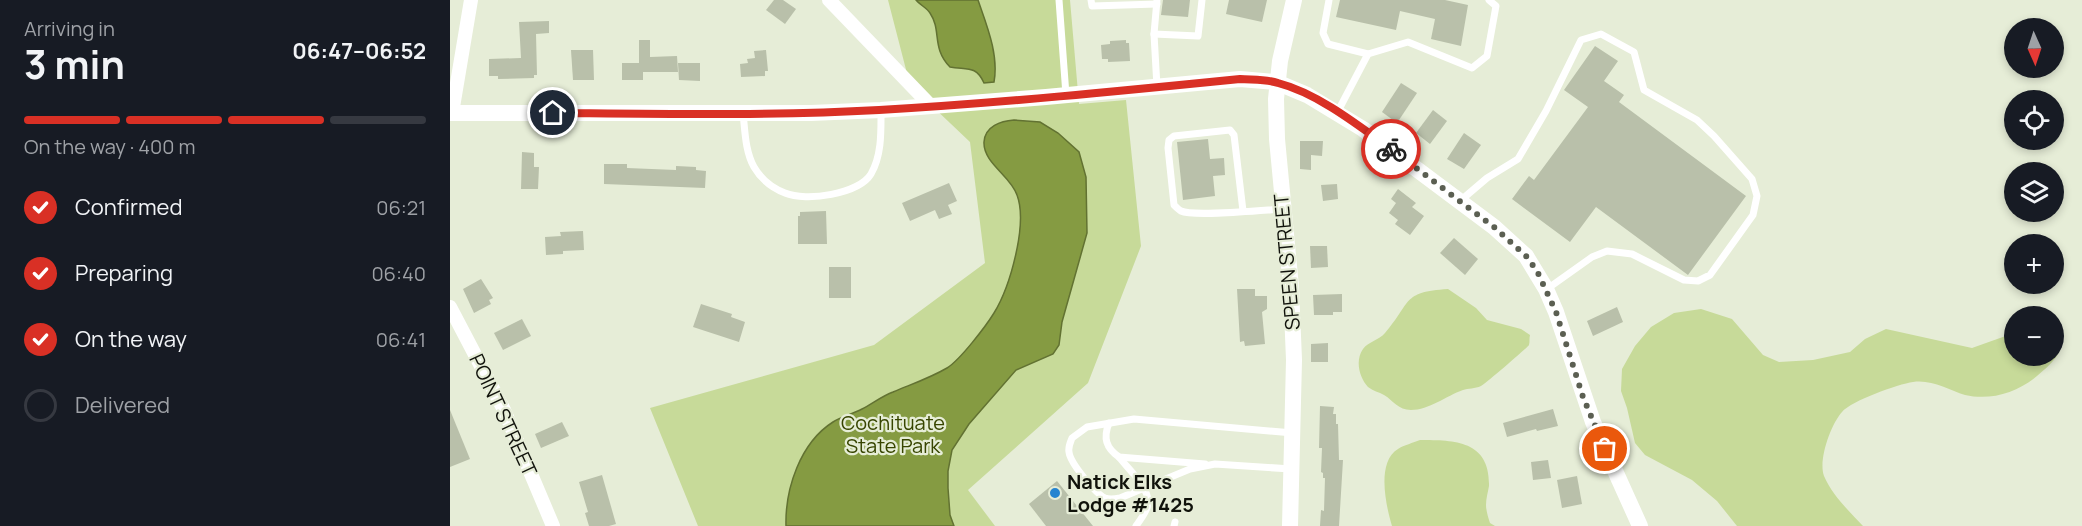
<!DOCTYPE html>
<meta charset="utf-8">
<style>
body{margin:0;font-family:Manrope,sans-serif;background:#242831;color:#f1f3f6;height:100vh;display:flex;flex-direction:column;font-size:22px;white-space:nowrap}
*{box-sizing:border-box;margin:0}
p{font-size:20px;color:#9ea1a6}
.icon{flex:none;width:33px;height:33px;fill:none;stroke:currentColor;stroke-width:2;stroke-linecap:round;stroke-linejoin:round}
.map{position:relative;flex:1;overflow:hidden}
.side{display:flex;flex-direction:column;background:#171b24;width:450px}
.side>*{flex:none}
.needle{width:39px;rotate:177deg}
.tools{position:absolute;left:1554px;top:18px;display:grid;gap:12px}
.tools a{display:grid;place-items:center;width:60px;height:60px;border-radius:50%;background:#171b24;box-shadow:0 3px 9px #0003;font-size:30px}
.pin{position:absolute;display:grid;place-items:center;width:51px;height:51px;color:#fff;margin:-26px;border:3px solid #fff;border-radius:50%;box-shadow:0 2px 6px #0007}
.courier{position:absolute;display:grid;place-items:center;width:60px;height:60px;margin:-30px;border:4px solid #d93025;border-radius:50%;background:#fff;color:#222;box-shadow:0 2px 8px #0007}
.summary em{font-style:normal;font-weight:700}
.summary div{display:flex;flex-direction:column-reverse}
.summary{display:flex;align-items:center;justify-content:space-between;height:102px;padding:0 24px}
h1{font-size:39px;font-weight:700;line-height:45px}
.bar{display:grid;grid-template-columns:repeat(4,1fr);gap:9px 6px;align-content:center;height:72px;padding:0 24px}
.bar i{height:8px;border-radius:4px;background:#363941}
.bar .current{background:#d93025}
.bar p{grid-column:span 4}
ol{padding:0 24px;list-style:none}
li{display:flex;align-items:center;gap:18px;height:66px}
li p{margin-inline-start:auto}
li .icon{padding:6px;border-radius:50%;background:#d93025;color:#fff;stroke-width:4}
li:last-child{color:#9ea1a6}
li i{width:33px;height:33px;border:3px solid #363941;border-radius:50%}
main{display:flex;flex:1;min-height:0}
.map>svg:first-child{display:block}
.green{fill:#c7da99}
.water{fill:#859b42;stroke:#627232;stroke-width:1.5}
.building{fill:#b9c0aa}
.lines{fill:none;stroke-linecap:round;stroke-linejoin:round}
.service{stroke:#fff;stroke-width:7}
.minor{stroke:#fff;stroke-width:14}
.tertiary{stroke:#fff;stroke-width:16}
.done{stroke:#5b5f52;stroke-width:6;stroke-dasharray:0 10.8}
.route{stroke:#d93025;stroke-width:8}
.poi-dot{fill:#2584d0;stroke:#e6edd7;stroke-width:2}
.labels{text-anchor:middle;stroke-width:4.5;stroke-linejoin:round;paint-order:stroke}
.street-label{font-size:20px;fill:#10120b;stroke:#e6edd7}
.park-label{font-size:20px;fill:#374500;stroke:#e6edd7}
.poi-label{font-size:20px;font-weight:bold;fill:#10120b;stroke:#e6edd7;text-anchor:start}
</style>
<main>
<section class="side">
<div class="summary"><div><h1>3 min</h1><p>Arriving in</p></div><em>06:47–06:52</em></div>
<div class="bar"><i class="current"></i><i class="current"></i><i class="current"></i><i></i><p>On the way · 400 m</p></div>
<ol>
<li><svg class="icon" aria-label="check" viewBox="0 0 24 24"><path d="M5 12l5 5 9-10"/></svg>Confirmed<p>06:21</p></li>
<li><svg class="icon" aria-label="check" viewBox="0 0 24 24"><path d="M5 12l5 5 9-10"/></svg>Preparing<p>06:40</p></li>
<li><svg class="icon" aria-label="check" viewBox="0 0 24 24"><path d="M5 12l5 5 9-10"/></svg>On the way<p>06:41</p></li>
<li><i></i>Delivered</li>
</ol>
</section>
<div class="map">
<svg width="1632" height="526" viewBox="0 0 1632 526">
<rect width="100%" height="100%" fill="#e6edd7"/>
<g class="green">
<path d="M 438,0 L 620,0 L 629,104 L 676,100 L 691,246 L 638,383 L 518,490 L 545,526 L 248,526 L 200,408 L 424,345 L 535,263 L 520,142 L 460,85 Z"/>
<path d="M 998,289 L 1026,308 L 1037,320 L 1071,329 L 1080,335 C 1079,338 1080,342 1079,345 C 1077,348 1034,385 1031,386 C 1025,389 1018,388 1013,390 C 996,396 979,410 961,410 C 948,410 944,401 934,395 C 929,392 923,391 918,387 C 909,377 905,360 913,349 C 918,342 929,340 935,333 C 962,302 951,292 998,289 Z"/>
<path d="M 1251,309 L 1282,319 L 1313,355 L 1329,362 L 1363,360 L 1400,352 L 1415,339 L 1436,329 L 1522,348 L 1564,333 L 1564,356 L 1604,356 L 1604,329 L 1610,334 C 1610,339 1611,348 1609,352 C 1606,360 1594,370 1587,376 C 1568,392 1541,401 1515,395 C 1499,390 1481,379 1463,382 C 1448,384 1401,401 1392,412 C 1381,424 1368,460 1374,476 C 1382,495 1399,511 1413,526 L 1287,526 L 1267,501 L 1242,480 L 1195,455 L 1185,443 L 1177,408 L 1171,391 L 1172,369 L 1185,346 L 1201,327 L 1224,313 Z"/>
<path d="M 970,440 C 1006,440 1040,441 1039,486 C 1038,492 1036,498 1036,505 C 1036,510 1038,517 1040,523 L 1045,526 L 942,526 C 936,506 926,462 948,449 C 954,445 963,443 970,440 Z"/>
</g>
<g class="water">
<path d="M 466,0 L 528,0 C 537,26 549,55 544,82 L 534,83 C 526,65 517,70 500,67 C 481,47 492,31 480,13 C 477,8 470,5 466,0 Z"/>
<path d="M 564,120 L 590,122 L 608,133 L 629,152 L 636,177 L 637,233 L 612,322 L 609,345 L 603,354 L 566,370 L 519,424 L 502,450 L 498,471 L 498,488 L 500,515 L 504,526 L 336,526 C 335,489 350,443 383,422 C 391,417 402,414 412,409 C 422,404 432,396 443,392 C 462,384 480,378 497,368 C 510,360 536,326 544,313 C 560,287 578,224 567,195 C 561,176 533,163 534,142 C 535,126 551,121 564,120 Z"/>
</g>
<g class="building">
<path d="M 324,0 L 333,0 L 346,9 L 335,24 L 316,10 Z"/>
<path d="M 713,0 L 740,0 L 738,17 L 711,15 Z"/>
<path d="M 779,0 L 817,0 L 812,22 L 776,14 Z"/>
<path d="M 890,0 L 995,0 L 1018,5 L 1011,46 L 981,39 L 985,19 L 950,11 L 946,30 L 886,17 Z"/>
<path d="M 99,21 L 99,33 L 86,34 L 87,75 L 84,75 L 84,78 L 48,79 L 48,76 L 39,76 L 39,59 L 71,58 L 69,22 Z"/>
<path d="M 189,40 L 200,40 L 200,57 L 227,56 L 228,72 L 193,72 L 193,80 L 172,80 L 172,63 L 189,63 Z"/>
<path d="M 676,40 L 676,43 L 679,43 L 680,61 L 658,62 L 658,59 L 652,59 L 651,45 L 660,44 L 660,41 Z"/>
<path d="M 1145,46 L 1168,61 L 1154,81 L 1174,95 L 1169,102 L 1296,196 L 1238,275 L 1146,207 L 1120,242 L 1062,199 L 1079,176 L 1084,180 L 1138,107 L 1114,90 Z"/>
<path d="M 121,50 L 143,50 L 144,80 L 123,80 Z"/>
<path d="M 316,50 L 318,71 L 315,71 L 315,76 L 291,77 L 290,64 L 298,63 L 297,59 L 305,58 L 304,51 Z"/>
<path d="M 228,63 L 250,63 L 250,81 L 229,80 Z"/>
<path d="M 951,83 L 967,93 L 947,123 L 932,112 Z"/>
<path d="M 983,110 L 997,121 L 980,144 L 966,133 Z"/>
<path d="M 1014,133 L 1031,145 L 1014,169 L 997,159 Z"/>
<path d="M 758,139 L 760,159 L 774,158 L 775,175 L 763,176 L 765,196 L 733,200 L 727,142 Z"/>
<path d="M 850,141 L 873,141 L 872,156 L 861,155 L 861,170 L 850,169 Z"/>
<path d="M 72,152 L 84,153 L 84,167 L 89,167 L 88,189 L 71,189 Z"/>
<path d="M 154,164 L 177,164 L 177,168 L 226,170 L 226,166 L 246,167 L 246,170 L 256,171 L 255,188 L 154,184 Z"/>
<path d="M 499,183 L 507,201 L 498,205 L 502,214 L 489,219 L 485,210 L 460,221 L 452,203 Z"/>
<path d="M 887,184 L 888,199 L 873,201 L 871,185 Z"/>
<path d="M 948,189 L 966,203 L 962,207 L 974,216 L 960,235 L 945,224 L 948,220 L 939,213 L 946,203 L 941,199 Z"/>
<path d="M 376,211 L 377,244 L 348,244 L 348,216 L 350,216 L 350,212 Z"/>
<path d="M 133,231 L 134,250 L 113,251 L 113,254 L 96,255 L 95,237 L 111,236 L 110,232 Z"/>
<path d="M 1004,238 L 1028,259 L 1015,275 L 990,253 Z"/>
<path d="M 860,246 L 877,246 L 878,267 L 861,268 Z"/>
<rect x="379" y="267" width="22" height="31"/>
<path d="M 31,279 L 43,298 L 39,300 L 41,304 L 24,313 L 13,289 Z"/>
<path d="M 787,289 L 805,289 L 805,296 L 817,296 L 817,309 L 812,312 L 815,344 L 795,346 L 794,341 L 790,342 Z"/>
<path d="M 892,294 L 892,312 L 883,312 L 883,315 L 864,315 L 863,295 Z"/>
<path d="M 251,304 L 282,314 L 281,317 L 295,322 L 289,342 L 243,327 Z"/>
<path d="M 1167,307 L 1173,322 L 1143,336 L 1137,321 Z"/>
<path d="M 72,319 L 81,336 L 53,350 L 44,333 Z"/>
<path d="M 878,343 L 878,362 L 861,362 L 861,344 Z"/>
<path d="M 870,406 L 884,407 L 883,414 L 886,414 L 886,424 L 888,424 L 889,460 L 893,460 L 889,526 L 870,526 L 871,510 L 874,511 L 875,478 L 873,478 L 873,473 L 871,472 L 872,448 L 869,448 Z"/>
<path d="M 1103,409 L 1108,426 L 1087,431 L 1086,429 L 1057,437 L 1053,423 Z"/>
<path d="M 0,410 L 20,459 L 0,467 Z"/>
<path d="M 112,422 L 119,436 L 91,448 L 85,434 Z"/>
<path d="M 1098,460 L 1101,478 L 1083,480 L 1081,462 Z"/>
<path d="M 152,475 L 166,524 L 159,526 L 139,526 L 135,513 L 138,512 L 129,482 Z"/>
<path d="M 1127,476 L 1132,504 L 1112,508 L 1107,480 Z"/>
<path d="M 607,481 L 643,526 L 596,526 L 579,504 Z"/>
</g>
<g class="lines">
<g class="service">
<path d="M 609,0 L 616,95"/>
<path d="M 641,0 L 642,6 L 707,4"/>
<path d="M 879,0 L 873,33 L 878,44 L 918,54"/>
<path d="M 704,34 L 748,36 L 752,0"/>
<path d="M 707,87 L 704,34 L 707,0"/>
<path d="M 293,113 C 295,130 295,151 304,167 C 311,179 322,188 335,193 C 356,202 409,194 421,174 C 432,155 431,131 431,110"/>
<path d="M 887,113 L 918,54 L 958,42 L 1022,68 L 1037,56 L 1046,6 L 1039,0"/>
<path d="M 1010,201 L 1037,178 L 1068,159 L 1096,111 L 1131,40 L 1151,34 L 1184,52 L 1194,90 L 1247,120 L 1264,136 L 1302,179 L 1307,196 L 1303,215 L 1260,275 L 1248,281 L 1234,280 L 1182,254 L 1157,251 L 1142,257 L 1097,289"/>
<path d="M 793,211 L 784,135 L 780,130 L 724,136 L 719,140 L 718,148 L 724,205 C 726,207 729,210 731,211 C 743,217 815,210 833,209"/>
<path d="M 659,423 C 653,438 656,448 669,457 L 755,464"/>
<path d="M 669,457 C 678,469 701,489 698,505 C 696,513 690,520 686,526"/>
<path d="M 841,469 L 765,464 L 740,469 L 670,498 C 665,499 660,500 655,498 C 646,494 620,463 619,452 C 618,447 620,443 622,438 L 637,427 L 684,419 L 843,433"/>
<path d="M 724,526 L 725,522"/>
</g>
<g class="minor">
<path d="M 379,0 L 481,106"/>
<path d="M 2,113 L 21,0"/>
<path d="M 0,307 L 54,410 L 103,526"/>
</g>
<g class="tertiary">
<path d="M 0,113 L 361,113 L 431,110 L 596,97 L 790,79 L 826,82 L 857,95 L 913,129 L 1044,227 L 1076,256 L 1096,289 L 1106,312 L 1143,422 L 1190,526"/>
<path d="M 840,526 L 844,360 L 841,287 L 827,139 L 826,99 L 830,61 L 844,0"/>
</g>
</g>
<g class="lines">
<path class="done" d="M 941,149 L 1044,227 L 1076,256 L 1087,271 L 1106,312 L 1133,397 L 1155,449"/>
<path class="route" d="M 103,113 C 212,114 321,116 429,110 C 550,103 670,91 790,79 C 803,80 816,79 828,83 C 867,93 908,125 941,149"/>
</g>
<circle class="poi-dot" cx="605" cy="493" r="6"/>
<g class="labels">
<g class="street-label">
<text transform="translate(837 262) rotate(-95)" y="7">SPEEN STREET</text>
<text transform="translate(53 415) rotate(65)" y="7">POINT STREET</text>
</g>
<g class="park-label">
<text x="443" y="430">Cochituate<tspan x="443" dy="23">State Park</tspan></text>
</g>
<g class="poi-label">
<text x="617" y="489">Natick Elks<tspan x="617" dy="23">Lodge #1425</tspan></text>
</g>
</g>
</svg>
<div class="tools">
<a><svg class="needle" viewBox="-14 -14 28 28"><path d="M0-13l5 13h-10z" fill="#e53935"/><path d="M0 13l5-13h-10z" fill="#9ea1a6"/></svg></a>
<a><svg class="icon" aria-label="locate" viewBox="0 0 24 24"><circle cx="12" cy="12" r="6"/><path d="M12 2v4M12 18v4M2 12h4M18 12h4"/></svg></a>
<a><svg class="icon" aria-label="layers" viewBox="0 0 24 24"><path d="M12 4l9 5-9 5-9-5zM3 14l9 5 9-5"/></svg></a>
<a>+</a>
<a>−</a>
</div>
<div class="pin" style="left:1155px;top:449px;background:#ea580c"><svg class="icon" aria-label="bag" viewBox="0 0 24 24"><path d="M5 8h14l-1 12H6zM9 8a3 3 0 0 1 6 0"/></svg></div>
<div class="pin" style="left:103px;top:113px;background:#1f2937"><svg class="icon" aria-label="home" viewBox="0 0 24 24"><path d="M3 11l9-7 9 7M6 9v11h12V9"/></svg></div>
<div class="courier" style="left:941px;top:149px"><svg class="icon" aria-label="bike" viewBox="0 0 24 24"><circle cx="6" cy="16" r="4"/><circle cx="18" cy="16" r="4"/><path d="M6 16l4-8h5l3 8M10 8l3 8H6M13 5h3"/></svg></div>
</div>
</main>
